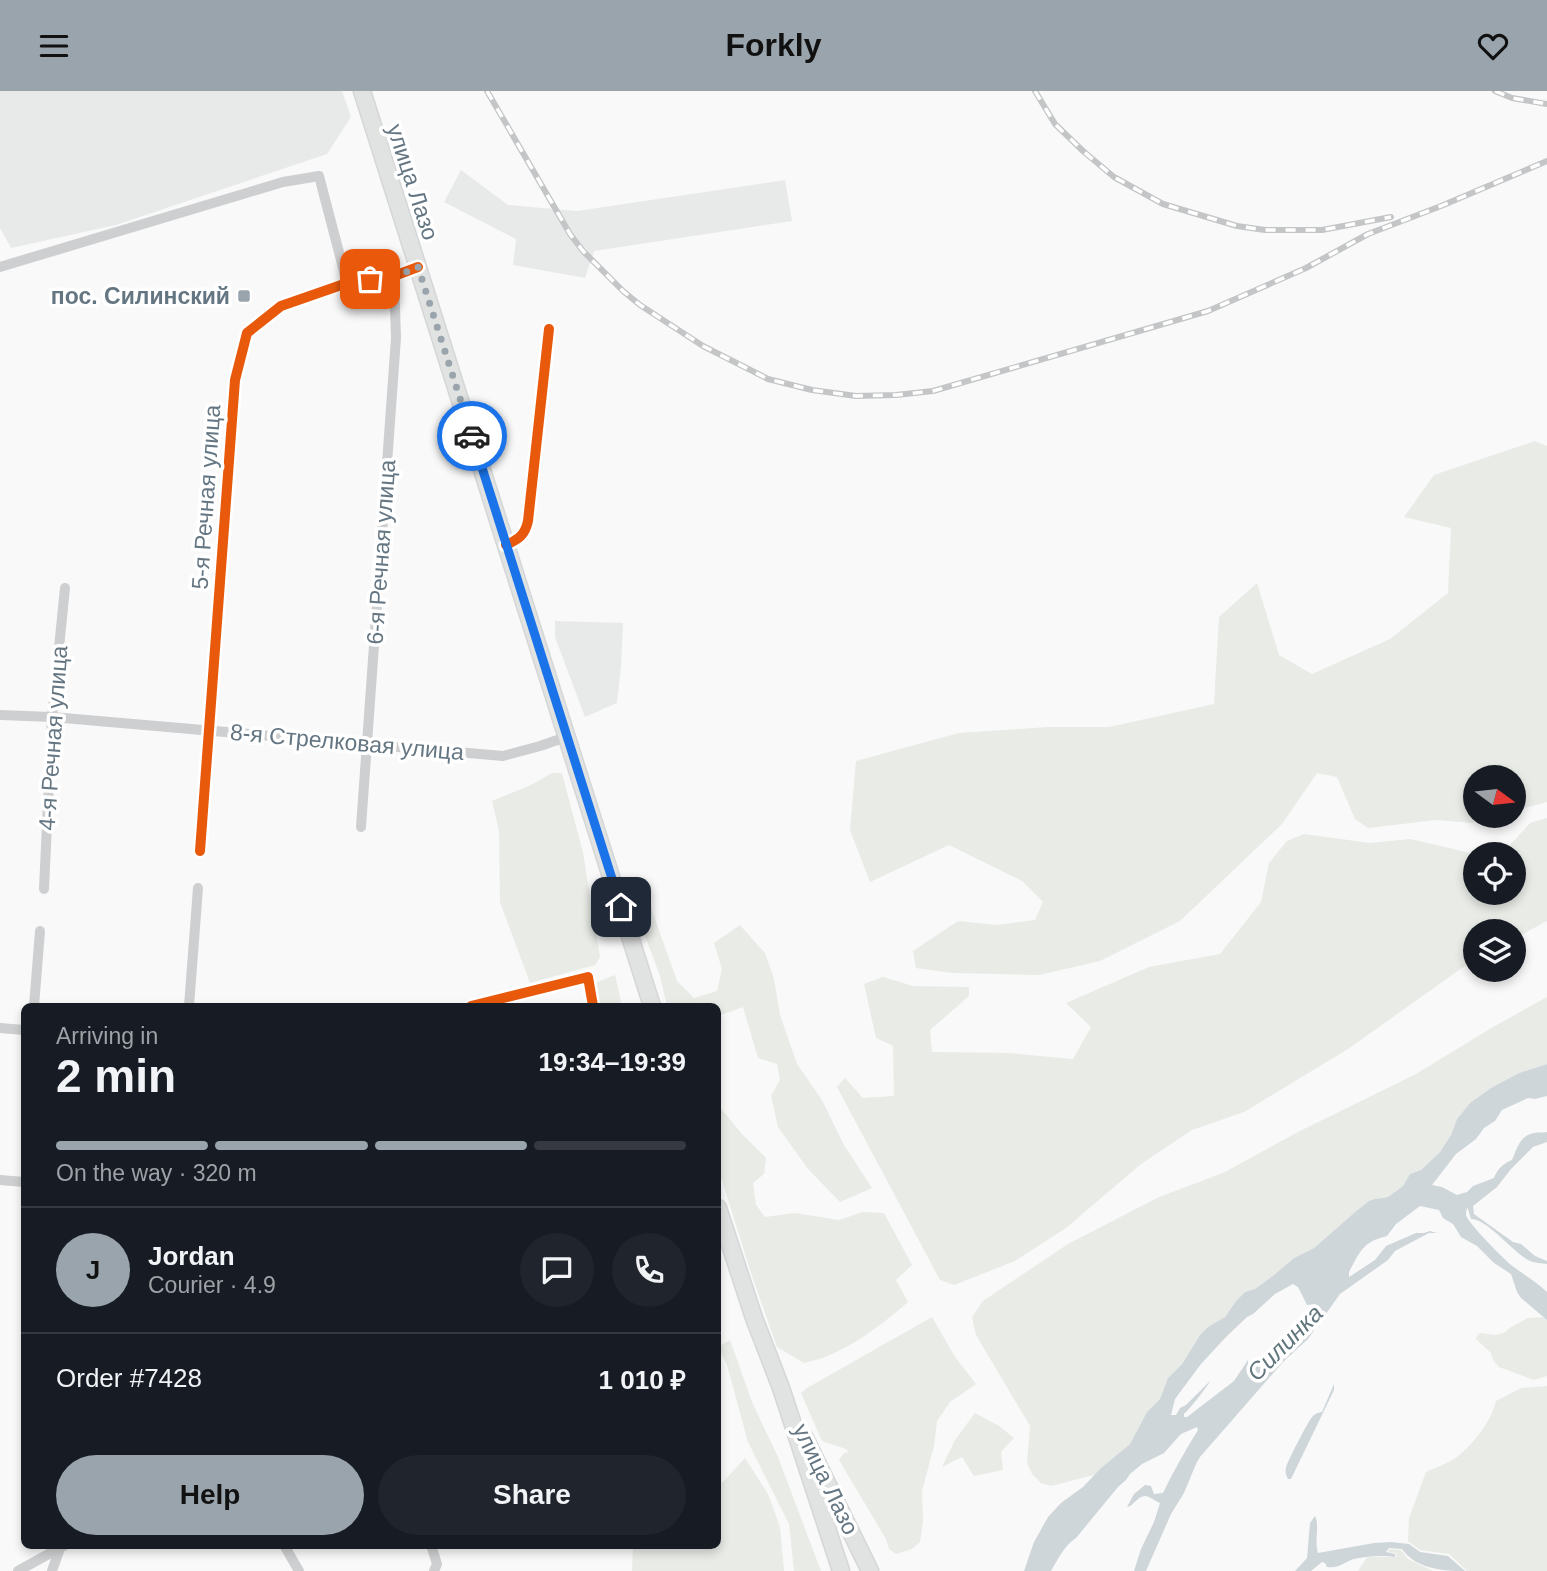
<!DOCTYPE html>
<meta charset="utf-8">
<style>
body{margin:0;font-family:Arial,sans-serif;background:#20242c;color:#f1f3f6;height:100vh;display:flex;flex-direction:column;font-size:26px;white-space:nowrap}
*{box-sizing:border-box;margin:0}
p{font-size:23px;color:#9ea1a6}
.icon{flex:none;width:38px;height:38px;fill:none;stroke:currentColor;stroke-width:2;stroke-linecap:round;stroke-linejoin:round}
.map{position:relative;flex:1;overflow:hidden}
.sheet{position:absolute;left:21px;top:912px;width:700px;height:546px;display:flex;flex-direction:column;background:#171b24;border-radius:10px;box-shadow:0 4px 10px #0003}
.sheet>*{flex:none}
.needle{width:46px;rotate:105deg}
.buttons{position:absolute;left:1463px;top:674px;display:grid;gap:14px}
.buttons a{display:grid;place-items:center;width:63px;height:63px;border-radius:50%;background:#171b24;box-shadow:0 4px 10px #0003;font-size:35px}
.pin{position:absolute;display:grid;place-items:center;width:60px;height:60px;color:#fff;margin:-30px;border-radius:14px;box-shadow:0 4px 10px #0006}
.courier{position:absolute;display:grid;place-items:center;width:70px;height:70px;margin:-35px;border:5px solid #1a73e8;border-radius:50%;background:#fff;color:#222;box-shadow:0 2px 9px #0007}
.overview em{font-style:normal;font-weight:700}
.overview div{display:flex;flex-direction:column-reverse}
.overview{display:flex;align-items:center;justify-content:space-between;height:119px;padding:0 35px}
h1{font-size:46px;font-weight:700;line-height:52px}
.bar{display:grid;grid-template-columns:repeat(4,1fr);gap:10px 7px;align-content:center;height:84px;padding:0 35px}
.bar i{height:9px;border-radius:5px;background:#363941}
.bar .current{background:#99a4ac}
.bar p{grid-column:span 4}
.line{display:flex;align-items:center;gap:18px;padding:0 35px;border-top:2px solid #363941}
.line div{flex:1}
.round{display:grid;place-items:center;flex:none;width:74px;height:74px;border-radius:37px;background:#20242c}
.action{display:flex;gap:14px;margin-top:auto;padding:14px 35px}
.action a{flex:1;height:80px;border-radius:42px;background:#99a4ac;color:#111;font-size:28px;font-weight:700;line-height:80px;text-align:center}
.action a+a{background:#20242c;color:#f1f3f6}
header{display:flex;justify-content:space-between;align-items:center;height:91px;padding:0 35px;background:#99a4ac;color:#111;font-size:32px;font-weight:700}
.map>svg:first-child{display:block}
.built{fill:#e8e9e9}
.green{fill:#e8ebe6}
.water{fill:#ced6d9;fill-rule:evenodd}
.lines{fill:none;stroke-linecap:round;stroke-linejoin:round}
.secondary-casing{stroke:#d5d6d7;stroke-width:19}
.street{stroke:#cecfd0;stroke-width:10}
.secondary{stroke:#e1e2e2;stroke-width:16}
.rail-casing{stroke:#c3c5c6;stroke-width:6}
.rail{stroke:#fff;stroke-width:3.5;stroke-dasharray:10;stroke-linecap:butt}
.cycleway-casing{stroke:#fff;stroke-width:15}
.cycleway{stroke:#e8590c;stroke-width:10}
.done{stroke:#99a4ac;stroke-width:7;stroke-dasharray:0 12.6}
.route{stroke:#1a73e8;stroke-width:9}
.poi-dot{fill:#99a4ac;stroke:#fff;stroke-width:2.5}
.labels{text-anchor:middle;stroke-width:7;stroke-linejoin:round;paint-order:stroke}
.street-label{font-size:23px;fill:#657683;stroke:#fff}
.poi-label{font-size:23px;font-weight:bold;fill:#657683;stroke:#fff;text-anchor:end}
.water-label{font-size:24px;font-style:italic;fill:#60757c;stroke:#fff}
</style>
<header><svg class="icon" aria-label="menu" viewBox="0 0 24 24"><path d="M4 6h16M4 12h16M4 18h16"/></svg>Forkly<svg class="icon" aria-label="heart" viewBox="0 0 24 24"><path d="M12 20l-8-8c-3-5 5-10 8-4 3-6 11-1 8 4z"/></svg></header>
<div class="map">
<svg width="1547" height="1480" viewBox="0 0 1547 1480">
<rect width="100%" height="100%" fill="#f9f9f9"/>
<g class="built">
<path d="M 0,0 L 342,0 L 351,26 L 327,63 L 116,134 L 11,157 L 0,137 Z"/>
<path d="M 461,79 L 508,114 L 577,120 L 785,89 L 792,130 L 594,160 L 585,187 L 513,174 L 516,148 L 444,111 Z"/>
<path d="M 555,530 L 623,532 L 621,576 L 617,612 L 585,626 L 555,546 Z"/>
</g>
<g class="green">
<path d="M 1535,350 L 1547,355 L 1547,711 L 1514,720 L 1514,686 L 1475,686 L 1475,724 L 1498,725 L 1472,732 L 1436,729 L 1368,737 L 1355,728 L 1337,686 L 1317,682 L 1282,733 L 1180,830 L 1100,870 L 1039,884 L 952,882 L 916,877 L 913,860 L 958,830 L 997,834 L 1035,829 L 1043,811 L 1022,790 L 949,754 L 870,791 L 850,739 L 856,670 L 959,642 L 1048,636 L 1109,636 L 1214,613 L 1219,526 L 1257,492 L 1279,564 L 1312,583 L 1390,548 L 1448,502 L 1451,437 L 1404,426 L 1434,384 Z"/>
<path d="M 552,682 L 562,682 L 583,762 L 600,866 L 595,874 L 530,892 L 500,811 L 499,740 L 492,710 L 531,694 Z"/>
<path d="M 1547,727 L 1547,830 L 1514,848 L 1514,840 L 1475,840 L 1475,870 L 1462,877 L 1348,958 L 1244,1021 L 1192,1039 L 1141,1073 L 1066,1137 L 1015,1170 L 954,1194 L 940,1189 L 837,996 L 845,987 L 863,1007 L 894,1005 L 893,955 L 876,947 L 864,893 L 883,886 L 913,895 L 969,896 L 969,905 L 930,939 L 932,961 L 1009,962 L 1073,968 L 1091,936 L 1066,912 L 1149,876 L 1220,863 L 1261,811 L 1269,772 L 1287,750 L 1304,743 L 1370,752 L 1410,748 L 1475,763 L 1475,802 L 1514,802 L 1514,763 L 1487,763 L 1510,754 L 1530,732 Z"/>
<path d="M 649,811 L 677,890 L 694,907 L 717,900 L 722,878 L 714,852 L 740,834 L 765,862 L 774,888 L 780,924 L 797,973 L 822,1009 L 844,1054 L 872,1097 L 840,1111 L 808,1078 L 778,1036 L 771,1005 L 780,989 L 777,973 L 758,967 L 743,916 L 718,925 L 718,915 L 667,915 L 660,885 L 637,823 Z"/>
<path d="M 615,884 L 622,915 L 600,915 L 595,892 Z"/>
<path d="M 1547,906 L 1547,973 L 1519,982 L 1491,997 L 1470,1012 L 1457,1028 L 1451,1044 L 1440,1061 L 1421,1079 L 1410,1083 L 1403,1095 L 1388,1106 L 1379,1107 L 1354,1122 L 1314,1157 L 1294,1167 L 1274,1184 L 1255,1198 L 1245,1201 L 1236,1210 L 1225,1226 L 1200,1244 L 1182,1273 L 1168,1287 L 1160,1308 L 1147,1321 L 1130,1353 L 1094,1384 L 1051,1395 L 1041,1392 L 1032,1383 L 1027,1372 L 1030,1335 L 976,1244 L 972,1226 L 983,1210 L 1068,1153 L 1159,1106 L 1223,1082 L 1300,1040 L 1416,983 L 1493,936 Z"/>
<path d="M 718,1014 L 742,1043 L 766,1067 L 764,1083 L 753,1092 L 756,1114 L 765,1126 L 795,1122 L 839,1129 L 863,1121 L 884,1122 L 912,1174 L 896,1189 L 908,1211 C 878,1237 843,1264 804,1272 L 777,1256 L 751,1182 L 718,1076 Z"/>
<path d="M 932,1226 L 955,1266 L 976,1293 L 950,1311 L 937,1330 L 934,1355 L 922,1400 L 923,1430 L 920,1451 L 912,1458 L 896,1463 L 889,1458 L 886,1448 L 839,1369 L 844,1362 L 849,1361 L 846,1358 L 822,1350 L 801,1302 L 807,1297 Z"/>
<path d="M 1543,1226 L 1547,1229 L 1547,1285 L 1534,1289 L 1499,1276 L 1493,1269 L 1491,1262 L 1476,1248 L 1477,1245 L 1480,1242 L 1495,1244 L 1504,1242 L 1511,1236 L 1528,1227 Z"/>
<path d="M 730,1249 L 752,1311 L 778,1366 L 821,1480 L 794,1480 L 789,1433 L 748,1351 L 727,1274 L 718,1256 Z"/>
<path d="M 1547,1295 L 1547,1480 L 1467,1480 L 1449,1463 L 1420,1459 L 1408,1450 L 1409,1427 L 1426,1381 C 1436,1376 1449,1372 1457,1366 C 1474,1352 1491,1331 1496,1310 L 1521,1297 Z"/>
<path d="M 975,1322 L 999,1335 L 1014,1347 L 1001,1361 L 1003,1379 L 974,1385 L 962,1366 L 942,1376 L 955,1349 Z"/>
<path d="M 745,1367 L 768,1403 L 780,1436 L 784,1480 L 632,1480 L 633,1454 L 718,1454 L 718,1393 L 724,1390 Z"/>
<path d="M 1389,1458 L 1401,1459 L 1408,1468 L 1433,1480 L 1358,1480 L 1367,1466 L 1397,1466 L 1395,1462 L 1388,1461 Z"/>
</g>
<g class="water">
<path d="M 1547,973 L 1547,1005 L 1535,1008 L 1528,1007 L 1502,1019 L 1495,1030 L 1484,1037 L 1476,1048 L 1456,1063 L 1432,1094 L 1442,1096 L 1457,1104 L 1467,1101 L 1473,1095 L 1494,1087 C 1497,1079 1503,1072 1512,1069 C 1517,1058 1520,1044 1534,1042 C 1539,1041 1543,1042 1547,1041 L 1547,1051 L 1533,1056 L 1511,1078 L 1497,1096 L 1473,1115 L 1474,1123 L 1513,1151 L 1521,1153 L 1535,1165 L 1547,1170 L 1547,1173 C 1542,1172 1535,1172 1530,1170 C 1513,1162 1488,1128 1471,1128 L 1468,1118 L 1467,1117 C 1466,1123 1465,1123 1468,1128 C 1475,1139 1501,1165 1511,1174 C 1523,1183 1535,1190 1547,1201 L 1547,1229 L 1521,1207 L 1517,1201 L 1511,1183 L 1494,1172 L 1477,1155 L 1461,1146 L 1453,1133 L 1443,1127 L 1439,1119 L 1420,1115 L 1396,1133 L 1387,1145 C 1362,1151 1360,1161 1349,1181 L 1349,1186 L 1375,1169 L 1386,1155 L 1416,1142 L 1424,1142 L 1430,1140 L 1437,1142 L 1429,1142 L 1395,1160 L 1388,1169 L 1340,1203 L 1308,1248 L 1283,1271 L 1200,1366 L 1196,1373 L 1184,1402 L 1171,1423 L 1146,1480 L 1134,1480 L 1141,1458 L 1154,1431 L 1160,1412 C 1155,1410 1149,1405 1145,1405 C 1136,1406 1134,1415 1127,1416 L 1134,1403 L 1145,1394 L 1151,1395 L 1154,1403 L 1163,1402 C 1173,1381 1185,1360 1198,1339 L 1197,1336 L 1181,1343 L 1164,1362 L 1142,1373 L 1130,1383 L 1126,1389 L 1118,1396 L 1076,1447 C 1064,1455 1058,1468 1051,1480 L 1024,1480 L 1034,1451 L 1048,1426 L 1061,1412 L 1083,1396 L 1100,1378 L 1130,1353 L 1147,1321 L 1160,1308 L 1168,1287 L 1182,1273 L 1200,1244 L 1208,1236 L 1225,1226 L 1236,1210 L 1245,1201 L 1255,1198 L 1274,1184 L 1294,1167 L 1314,1157 L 1354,1122 L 1369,1110 L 1375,1108 L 1388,1106 L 1403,1095 L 1410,1083 L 1421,1079 L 1440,1061 L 1451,1044 L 1457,1028 L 1470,1012 L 1491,997 L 1519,982 ZM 1293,1193 L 1298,1196 L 1307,1214 L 1315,1213 L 1317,1215 L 1252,1274 L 1248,1274 L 1248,1269 L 1234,1290 L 1187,1326 L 1184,1326 L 1184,1323 C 1189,1319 1208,1295 1210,1290 L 1186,1314 L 1180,1317 L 1176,1324 L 1171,1324 L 1175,1308 L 1201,1273 L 1226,1246 L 1247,1226 L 1253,1223 L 1275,1203 Z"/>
<path d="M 1334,1293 L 1334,1299 L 1291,1388 L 1288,1388 C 1286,1384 1285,1382 1286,1377 C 1286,1373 1309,1329 1312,1326 C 1316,1322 1317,1322 1322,1321 Z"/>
<path d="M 1315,1425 C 1320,1435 1314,1450 1318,1462 L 1374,1452 L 1391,1451 L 1409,1453 L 1420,1461 L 1448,1465 L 1465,1480 C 1443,1480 1416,1478 1402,1458 L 1389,1457 L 1386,1461 L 1395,1463 L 1395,1466 C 1382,1464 1368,1465 1354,1468 C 1344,1471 1338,1478 1327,1476 L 1325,1472 L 1322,1471 L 1311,1480 L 1295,1480 L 1307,1467 L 1310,1432 Z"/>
</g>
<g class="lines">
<g class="secondary-casing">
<g id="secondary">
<path d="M 362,0 L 652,915"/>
<path d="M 718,1117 L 754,1227 L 781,1297 L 841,1480"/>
<path d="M 805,1347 L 870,1480"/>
</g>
</g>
<g class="street">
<path d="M 0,176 L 283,91 L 319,85 L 347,192"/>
<path d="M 506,454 C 519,448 525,444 528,430 L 549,238"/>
<path d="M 0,624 L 52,626 L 503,665 L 540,655 L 566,646"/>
<path d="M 361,736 L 396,247 L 394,185"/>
<path d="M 200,760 L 235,289 L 247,242 L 281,215 L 347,192 L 394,185 L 418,176"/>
<path d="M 44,798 L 52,626 L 65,497"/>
<path d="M 34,915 L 40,840"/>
<path d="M 189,915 L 198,797"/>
<path d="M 471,915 L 588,886 L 593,915"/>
<path d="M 0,937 L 24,939"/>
<path d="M 0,1089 L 24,1091"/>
<path d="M 284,1454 L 299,1480"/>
<path d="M 431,1454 L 437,1473 L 434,1480"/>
<path d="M 18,1480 L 65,1454"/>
<path d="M 52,1480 L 60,1457"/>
</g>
<use href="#secondary" class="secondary"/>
<g class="rail-casing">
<g id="rail">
<path d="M 487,0 L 570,143 L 583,160 L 623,200 L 640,214 L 703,255 L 768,288 L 812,299 L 856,305 L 896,304 L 933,300 L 1208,220 L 1306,177 L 1368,143 L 1441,115 L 1547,70"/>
<path d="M 1035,0 L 1055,33 L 1083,60 L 1114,86 L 1163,113 L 1237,135 L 1265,139 L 1322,139 L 1391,126"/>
<path d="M 1495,0 L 1512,7 L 1547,13"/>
</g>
</g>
<use href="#rail" class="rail"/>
<g class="cycleway-casing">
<g id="cycleway">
<path d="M 506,454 C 519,448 525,444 528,430 L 549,238"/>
<path d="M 200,760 L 235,289 L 247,242 L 281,215 L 347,192 L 394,185 L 418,176"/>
<path d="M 471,915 L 588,886 L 593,915"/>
</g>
</g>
<use href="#cycleway" class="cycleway"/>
</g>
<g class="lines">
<path class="done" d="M 370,188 L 394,186 L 418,176 L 472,345"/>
<path class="route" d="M 472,345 L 621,816"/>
</g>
<rect class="poi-dot" x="237" y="198" width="14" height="14" rx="3.5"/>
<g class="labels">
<g class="street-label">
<text transform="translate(413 91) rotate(72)" y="8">улица Лазо</text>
<text transform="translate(206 406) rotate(-86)" y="8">5-я Речная улица</text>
<text transform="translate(381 461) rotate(-86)" y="8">6-я Речная улица</text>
<text transform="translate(53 647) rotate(-86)" y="8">4-я Речная улица</text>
<text transform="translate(347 651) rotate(5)" y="8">8-я Стрелковая улица</text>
<text transform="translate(826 1388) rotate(64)" y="8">улица Лазо</text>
</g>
<g class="poi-label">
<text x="230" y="213">пос. Силинский</text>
</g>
<g class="water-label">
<text transform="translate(1285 1252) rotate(-45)" y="8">Силинка</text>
</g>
</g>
</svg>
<div class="buttons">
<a><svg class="needle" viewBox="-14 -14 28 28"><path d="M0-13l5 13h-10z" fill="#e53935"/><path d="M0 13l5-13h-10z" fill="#9ea1a6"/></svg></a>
<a><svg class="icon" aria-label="locate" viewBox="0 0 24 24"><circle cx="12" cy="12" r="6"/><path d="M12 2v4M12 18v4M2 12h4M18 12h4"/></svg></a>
<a><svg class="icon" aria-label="layers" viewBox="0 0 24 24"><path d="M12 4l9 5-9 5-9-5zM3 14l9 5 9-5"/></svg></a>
</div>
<div class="pin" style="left:370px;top:188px;background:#ea580c"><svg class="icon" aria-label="bag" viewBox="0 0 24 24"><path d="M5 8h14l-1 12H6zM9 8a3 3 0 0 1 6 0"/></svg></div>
<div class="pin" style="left:621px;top:816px;background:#1f2937"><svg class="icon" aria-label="home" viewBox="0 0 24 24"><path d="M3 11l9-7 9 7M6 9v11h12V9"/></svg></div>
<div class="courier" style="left:472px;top:345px"><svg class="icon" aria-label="car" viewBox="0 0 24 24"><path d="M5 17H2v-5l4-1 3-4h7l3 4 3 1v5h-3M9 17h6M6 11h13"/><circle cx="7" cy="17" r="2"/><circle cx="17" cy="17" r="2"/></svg></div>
<section class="sheet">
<div class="overview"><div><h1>2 min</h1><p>Arriving in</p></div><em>19:34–19:39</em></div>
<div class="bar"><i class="current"></i><i class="current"></i><i class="current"></i><i></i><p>On the way · 320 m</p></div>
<div class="line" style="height:126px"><b class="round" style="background:#99a4ac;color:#111">J</b><div><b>Jordan</b><p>Courier · 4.9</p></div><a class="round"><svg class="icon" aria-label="chat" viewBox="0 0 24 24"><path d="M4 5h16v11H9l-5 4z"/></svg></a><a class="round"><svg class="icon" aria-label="phone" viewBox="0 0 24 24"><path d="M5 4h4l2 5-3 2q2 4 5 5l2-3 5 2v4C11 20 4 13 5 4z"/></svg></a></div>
<div class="line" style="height:91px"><div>Order #7428</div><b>1 010 ₽</b></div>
<div class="action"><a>Help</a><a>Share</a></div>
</section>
</div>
